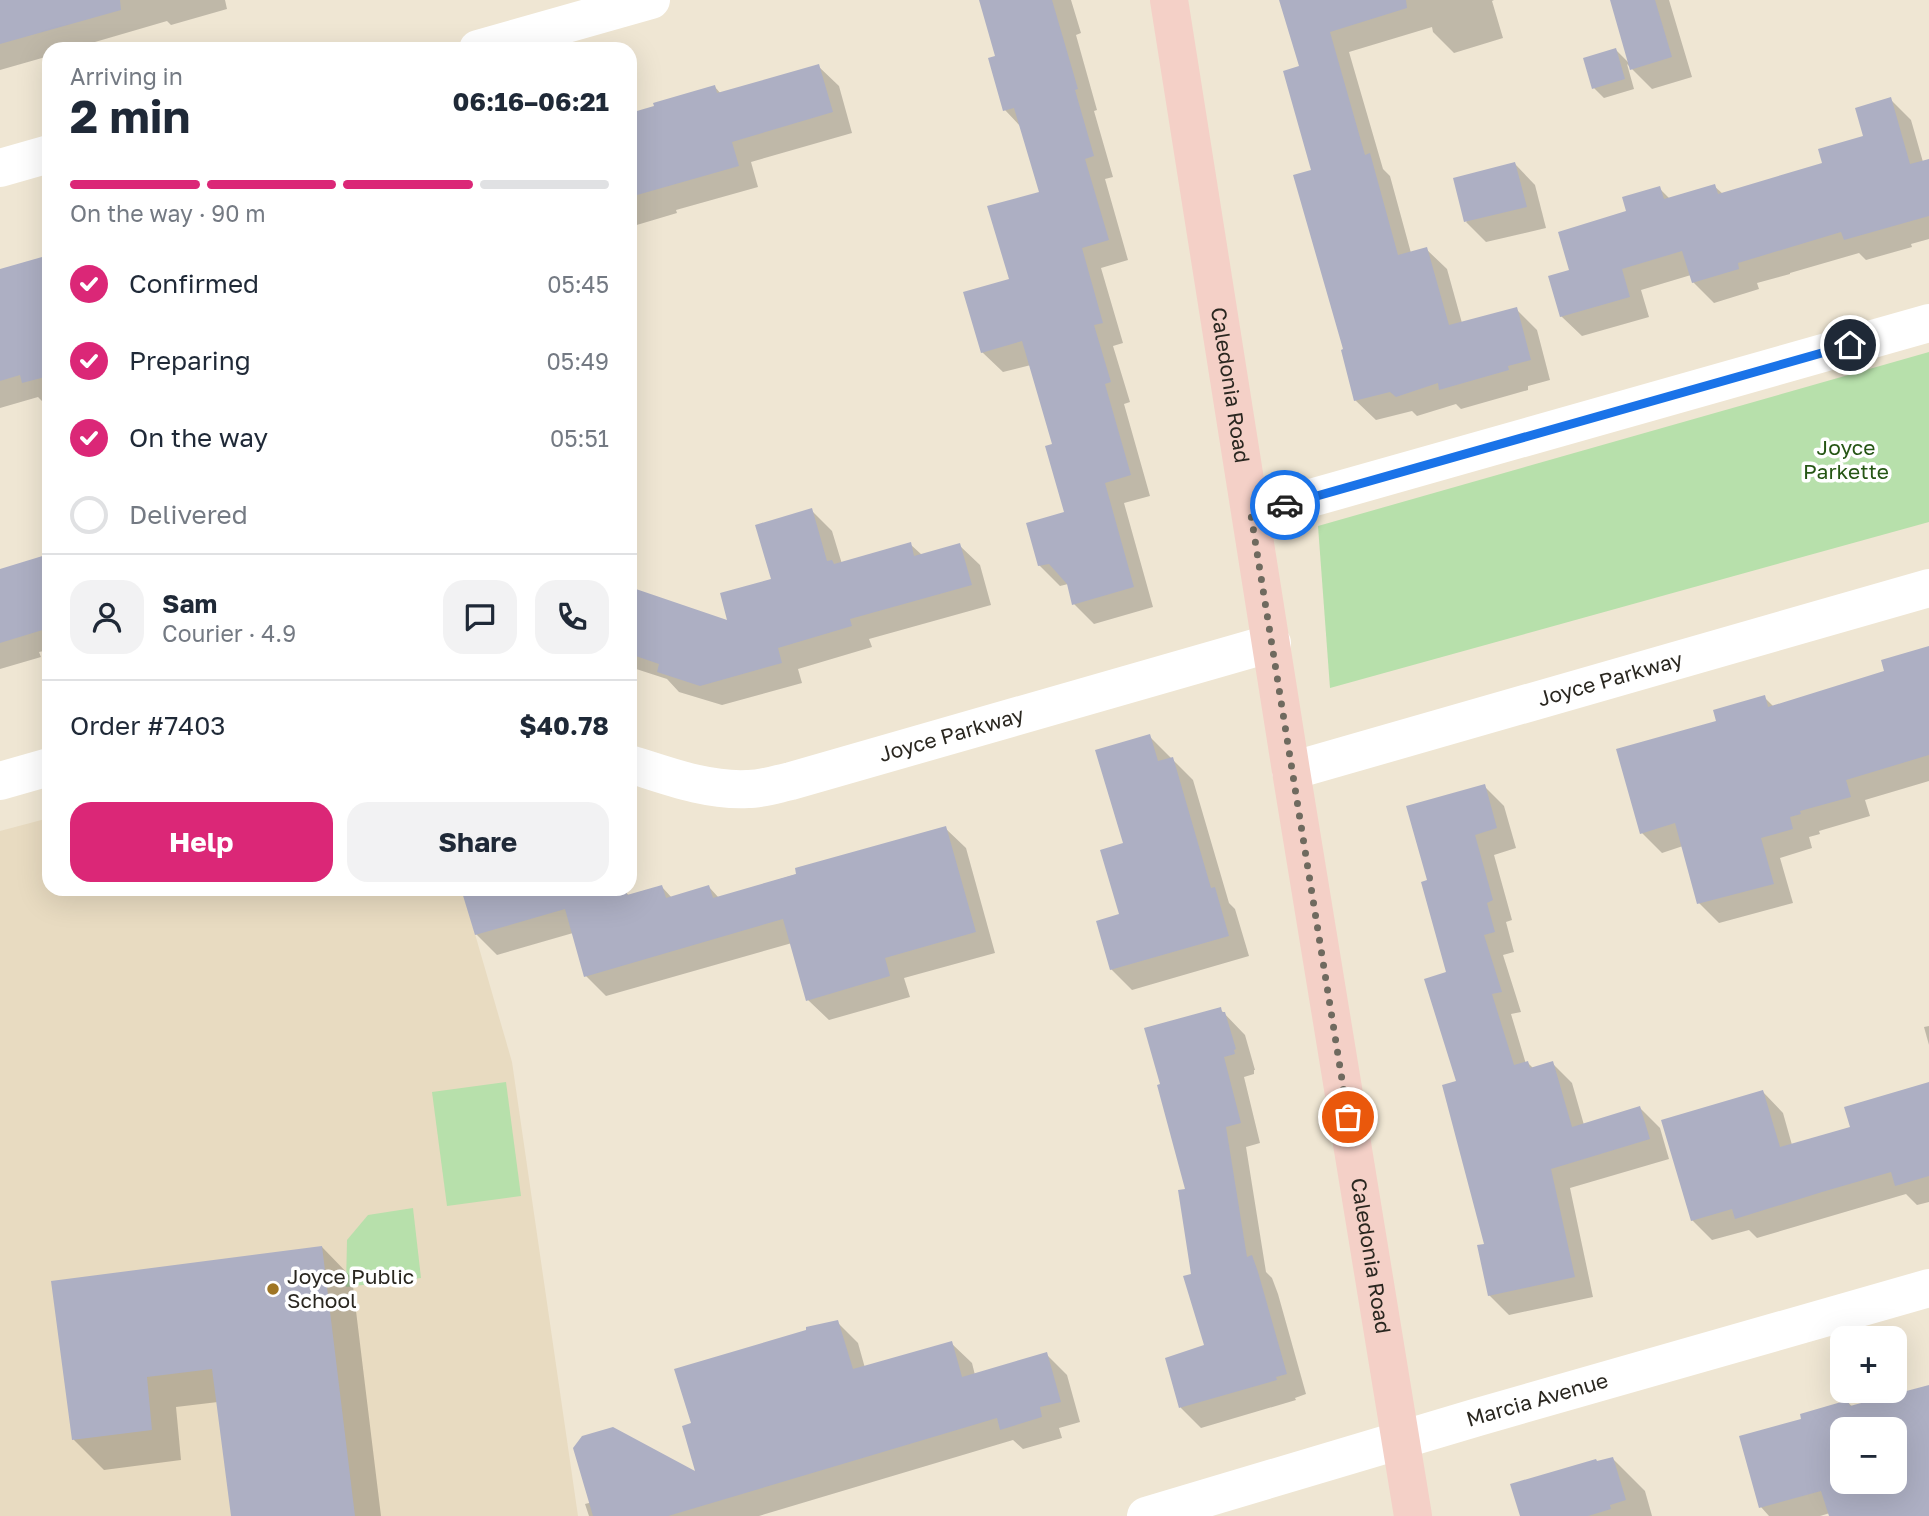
<!DOCTYPE html>
<meta charset="utf-8">
<style>
body{margin:0;font-family:"Golos Text",sans-serif;background:#f2f2f3;color:#1f2937;height:100vh;display:flex;flex-direction:column;font-size:26px;white-space:nowrap}
*{box-sizing:border-box;margin:0}
p{font-size:23px;color:#747a83}
.icon{flex:none;width:38px;height:38px;fill:none;stroke:currentColor;stroke-width:2;stroke-linecap:round;stroke-linejoin:round}
.map{position:relative;flex:1;overflow:hidden}
.details{position:absolute;left:42px;top:42px;width:595px;height:854px;display:flex;flex-direction:column;background:#fff;border-radius:21px;box-shadow:0 7px 28px #0002}
.details>*{flex:none}
.fabs{position:absolute;left:1830px;top:1326px;display:grid;gap:14px}
.fabs a{display:grid;place-items:center;width:77px;height:77px;border-radius:14px;background:#fff;box-shadow:0 7px 28px #0002;font-size:35px}
.pin{position:absolute;display:grid;place-items:center;width:60px;height:60px;color:#fff;margin:-30px;border:4px solid #fff;border-radius:50%;box-shadow:0 2px 7px #0007}
.courier{position:absolute;display:grid;place-items:center;width:70px;height:70px;margin:-35px;border:5px solid #1a73e8;border-radius:50%;background:#fff;color:#222;box-shadow:0 2px 9px #0007}
.head em{font-style:normal;font-weight:700}
.head div{display:flex;flex-direction:column-reverse}
.head{display:flex;align-items:center;justify-content:space-between;height:119px;padding:0 28px}
h1{font-size:46px;font-weight:700;line-height:52px}
.bar{display:grid;grid-template-columns:repeat(4,1fr);gap:10px 7px;align-content:center;height:84px;padding:0 28px}
.bar i{height:9px;border-radius:5px;background:#e0e1e3}
.bar .on{background:#db2777}
.bar p{grid-column:span 4}
.line{display:flex;align-items:center;gap:18px;padding:0 28px;border-top:2px solid #e0e1e3}
.line div{flex:1}
.round{display:grid;place-items:center;flex:none;width:74px;height:74px;border-radius:21px;background:#f2f2f3}
ol{padding:0 28px;list-style:none}
li{display:flex;align-items:center;gap:21px;height:77px}
li p{margin-inline-start:auto}
li .icon{padding:7px;border-radius:50%;background:#db2777;color:#fff;stroke-width:4}
li:last-child{color:#747a83}
li i{width:38px;height:38px;border:4px solid #e0e1e3;border-radius:50%}
.cta{display:flex;gap:14px;margin-top:auto;padding:14px 28px}
.cta a{flex:1;height:80px;border-radius:21px;background:#db2777;color:#fff;font-size:28px;font-weight:700;line-height:80px;text-align:center}
.cta a+a{background:#f2f2f3;color:#1f2937}
.map>svg:first-child{display:block}
.built{fill:#e8dbc1}
.green{fill:#b7e0ab}
.shadow{fill:#0003;fill-rule:evenodd}
.building{fill:#adafc3;fill-rule:evenodd}
.lines{fill:none;stroke-linecap:round;stroke-linejoin:round}
.street{stroke:#fff;stroke-width:38}
.secondary{stroke:#f4d0c7;stroke-width:38}
.done{stroke:#6f6a5f;stroke-width:7;stroke-dasharray:0 12.6}
.route{stroke:#1a73e8;stroke-width:9}
.poi-dot{fill:#9f7524;stroke:#fff;stroke-width:2.5}
.labels{text-anchor:middle;stroke-width:7;stroke-linejoin:round;paint-order:stroke}
.street-label{font-size:21px;fill:#2a2720;stroke:#fff}
.park-label{font-size:21px;fill:#265615;stroke:#fff}
.poi-label{font-size:21px;fill:#2a2720;stroke:#fff;text-anchor:start}
</style>
<div class="map">
<svg width="1929" height="1516" viewBox="0 0 1929 1516">
<rect width="100%" height="100%" fill="#efe6d3"/>
<path class="built" d="M 49,818 L 49,889 L 462,889 L 512,1062 L 578,1516 L 0,1516 L 0,831 Z"/>
<g class="green">
<path d="M 1929,352 L 1929,522 L 1330,688 L 1318,526 Z"/>
<path d="M 506,1082 L 521,1196 L 447,1206 L 432,1092 Z"/>
<path d="M 413,1208 L 421,1278 L 346,1287 L 347,1240 L 368,1215 Z"/>
</g>
<g class="shadow">
<path d="M 0,0 L 225,0 L 227,9 L 171,25 L 167,21 L 71,49 L 49,49 L 49,56 L 0,70 Z"/>
<path d="M 981,0 L 1071,0 L 1081,33 L 1076,35 L 1097,110 L 1094,111 L 1113,177 L 1105,179 L 1128,260 L 1101,268 L 1123,343 L 1113,346 L 1130,402 L 1124,404 L 1150,496 L 1124,503 L 1153,607 L 1094,624 L 1074,604 L 1068,584 L 1060,586 L 1039,565 L 1066,513 L 1055,445 L 1031,365 L 1003,372 L 982,352 L 1011,280 L 1041,193 L 1021,127 L 1005,110 L 997,57 Z"/>
<path d="M 1281,0 L 1494,0 L 1492,1 L 1503,38 L 1454,53 L 1433,32 L 1432,27 L 1349,52 L 1383,169 L 1390,176 L 1411,253 L 1426,249 L 1447,269 L 1462,323 L 1516,309 L 1537,330 L 1550,380 L 1528,386 L 1528,390 L 1461,409 L 1456,404 L 1417,416 L 1412,411 L 1376,420 L 1355,400 L 1314,171 L 1301,67 Z"/>
<path d="M 1612,0 L 1669,0 L 1692,77 L 1652,89 L 1627,64 L 1634,89 L 1604,98 L 1594,88 L 1616,50 L 1631,65 Z"/>
<path d="M 818,66 L 839,86 L 852,133 L 751,162 L 758,187 L 676,210 L 677,213 L 630,227 L 630,115 L 715,87 L 721,94 Z"/>
<path d="M 1890,99 L 1911,120 L 1923,162 L 1929,161 L 1929,239 L 1911,244 L 1912,247 L 1866,260 L 1859,253 L 1790,273 L 1790,274 L 1757,283 L 1759,289 L 1714,303 L 1693,282 L 1691,275 L 1641,290 L 1649,317 L 1582,336 L 1561,316 L 1571,271 L 1628,213 L 1659,188 L 1670,199 L 1714,186 L 1723,194 L 1824,164 L 1865,137 Z"/>
<path d="M 1515,164 L 1535,185 L 1546,228 L 1486,242 L 1466,222 Z"/>
<path d="M 49,257 L 49,401 L 44,403 L 38,397 L 0,408 L 0,271 Z"/>
<path d="M 630,500 L 634,515 L 630,516 Z"/>
<path d="M 811,510 L 832,531 L 842,564 L 910,544 L 922,555 L 959,545 L 980,565 L 991,605 L 869,639 L 872,647 L 798,669 L 802,683 L 722,705 L 679,692 L 667,679 L 630,667 L 630,589 L 730,622 L 773,581 Z"/>
<path d="M 49,555 L 49,650 L 39,652 L 41,657 L 0,669 L 0,570 Z"/>
<path d="M 1929,648 L 1929,781 L 1865,800 L 1870,816 L 1819,831 L 1820,834 L 1809,837 L 1812,848 L 1780,858 L 1793,903 L 1719,923 L 1699,903 L 1683,846 L 1662,853 L 1642,833 L 1719,722 L 1764,697 L 1774,707 L 1887,672 Z"/>
<path d="M 1149,736 L 1193,780 L 1229,903 L 1235,909 L 1249,956 L 1132,990 L 1111,969 L 1121,915 L 1126,844 Z"/>
<path d="M 1484,786 L 1504,806 L 1516,848 L 1494,855 L 1512,920 L 1506,922 L 1514,952 L 1503,955 L 1521,1012 L 1511,1014 L 1526,1064 L 1528,1063 L 1534,1069 L 1552,1063 L 1572,1083 L 1584,1125 L 1640,1108 L 1660,1128 L 1669,1159 L 1570,1188 L 1593,1297 L 1509,1315 L 1489,1295 L 1487,1245 L 1458,1082 L 1448,974 L 1429,881 Z"/>
<path d="M 945,828 L 966,848 L 995,953 L 904,978 L 910,997 L 829,1020 L 808,1000 L 792,943 L 606,996 L 586,976 L 573,933 L 497,955 L 476,934 L 463,889 L 618,889 L 625,892 L 630,896 L 662,887 L 672,898 L 709,887 L 719,898 Z"/>
<path d="M 1220,1009 L 1245,1035 L 1255,1070 L 1254,1070 L 1254,1074 L 1244,1077 L 1260,1143 L 1246,1147 L 1266,1272 L 1272,1278 L 1278,1294 L 1306,1394 L 1295,1398 L 1296,1400 L 1201,1428 L 1181,1408 L 1167,1359 L 1206,1346 L 1193,1275 L 1187,1191 Z"/>
<path d="M 1929,1026 L 1929,1045 L 1924,1027 Z"/>
<path d="M 1929,1084 L 1929,1202 L 1917,1205 L 1906,1194 L 1757,1238 L 1749,1230 L 1712,1240 L 1692,1220 L 1763,1092 L 1783,1113 L 1792,1145 L 1852,1128 Z"/>
<path d="M 322,1247 L 352,1278 L 381,1516 L 233,1516 L 218,1402 L 176,1407 L 181,1460 L 104,1470 L 74,1440 L 53,1283 Z"/>
<path d="M 837,1322 L 858,1343 L 865,1368 L 951,1343 L 972,1363 L 975,1375 L 1046,1354 L 1067,1375 L 1080,1422 L 1059,1428 L 1062,1438 L 1023,1449 L 1013,1440 L 759,1516 L 589,1516 L 585,1504 L 698,1475 L 693,1424 Z"/>
<path d="M 1929,1386 L 1929,1516 L 1831,1516 L 1830,1513 L 1820,1516 L 1769,1516 L 1761,1507 L 1803,1420 L 1847,1402 L 1853,1407 ZM 1843,1430 L 1895,1430 L 1895,1482 L 1843,1482 Z"/>
<path d="M 1613,1459 L 1645,1491 L 1652,1516 L 1521,1516 Z"/>
</g>
<g class="building">
<path d="M 0,0 L 120,0 L 121,10 L 0,44 Z"/>
<path d="M 979,0 L 1052,0 L 1078,89 L 1075,90 L 1094,156 L 1085,159 L 1109,240 L 1082,248 L 1103,323 L 1094,325 L 1111,382 L 1105,384 L 1131,475 L 1105,483 L 1134,587 L 1072,605 L 1067,584 L 1049,564 L 1038,566 L 1026,523 L 1064,512 L 1045,446 L 1052,444 L 1022,341 L 981,353 L 963,292 L 1009,279 L 987,206 L 1039,192 L 1014,108 L 1003,111 L 988,58 L 995,56 Z"/>
<path d="M 1279,0 L 1406,0 L 1407,8 L 1330,32 L 1365,155 L 1370,153 L 1398,255 L 1427,247 L 1449,325 L 1517,307 L 1531,360 L 1508,366 L 1509,370 L 1439,390 L 1438,383 L 1396,397 L 1390,392 L 1354,401 L 1341,350 L 1343,349 L 1293,175 L 1311,170 L 1283,71 L 1299,66 Z"/>
<path d="M 1610,0 L 1655,0 L 1672,57 L 1630,70 Z"/>
<path d="M 1616,48 L 1625,79 L 1592,89 L 1583,58 Z"/>
<path d="M 819,64 L 833,112 L 732,142 L 739,166 L 630,197 L 630,113 L 654,106 L 653,103 L 715,85 L 717,93 Z"/>
<path d="M 1891,97 L 1910,164 L 1929,159 L 1929,216 L 1844,240 L 1841,232 L 1738,263 L 1739,269 L 1692,283 L 1682,251 L 1622,269 L 1630,297 L 1560,317 L 1548,276 L 1569,270 L 1558,232 L 1626,211 L 1622,197 L 1660,186 L 1664,199 L 1715,184 L 1718,194 L 1822,163 L 1818,149 L 1863,136 L 1855,108 Z"/>
<path d="M 1515,162 L 1527,207 L 1464,222 L 1453,178 Z"/>
<path d="M 49,255 L 49,376 L 22,383 L 20,375 L 0,381 L 0,269 Z"/>
<path d="M 812,508 L 827,561 L 832,560 L 834,564 L 911,542 L 914,556 L 960,543 L 972,585 L 850,619 L 852,626 L 778,648 L 782,663 L 700,686 L 657,672 L 659,664 L 630,654 L 630,587 L 727,620 L 720,593 L 771,579 L 755,525 Z"/>
<path d="M 49,554 L 49,628 L 0,643 L 0,569 Z"/>
<path d="M 1929,646 L 1929,755 L 1846,780 L 1851,797 L 1800,811 L 1801,814 L 1790,817 L 1793,829 L 1761,838 L 1774,884 L 1697,904 L 1675,823 L 1640,834 L 1616,749 L 1716,721 L 1713,710 L 1765,695 L 1768,707 L 1884,671 L 1881,660 Z"/>
<path d="M 1150,734 L 1158,761 L 1173,757 L 1211,888 L 1215,887 L 1229,936 L 1110,970 L 1096,921 L 1119,914 L 1100,850 L 1123,843 L 1095,750 Z"/>
<path d="M 1485,784 L 1497,828 L 1475,835 L 1493,900 L 1487,903 L 1495,932 L 1484,935 L 1502,992 L 1492,994 L 1514,1065 L 1528,1061 L 1530,1068 L 1553,1061 L 1572,1127 L 1640,1106 L 1650,1139 L 1551,1169 L 1575,1277 L 1488,1296 L 1477,1245 L 1484,1244 L 1442,1085 L 1456,1081 L 1424,979 L 1446,972 L 1421,882 L 1427,880 L 1406,806 Z"/>
<path d="M 946,826 L 976,932 L 885,958 L 890,976 L 806,1001 L 783,919 L 584,977 L 565,909 L 475,935 L 461,889 L 626,889 L 627,895 L 662,885 L 666,898 L 709,885 L 713,898 L 796,874 L 795,868 Z"/>
<path d="M 1221,1007 L 1222,1012 L 1225,1012 L 1236,1049 L 1234,1050 L 1235,1054 L 1224,1057 L 1241,1123 L 1226,1127 L 1247,1257 L 1252,1255 L 1258,1272 L 1287,1374 L 1276,1377 L 1277,1380 L 1179,1408 L 1165,1358 L 1204,1345 L 1183,1276 L 1191,1274 L 1178,1190 L 1185,1189 L 1157,1085 L 1160,1084 L 1144,1028 Z"/>
<path d="M 1929,1082 L 1929,1176 L 1895,1186 L 1891,1172 L 1822,1192 L 1735,1219 L 1732,1209 L 1691,1221 L 1661,1120 L 1763,1090 L 1780,1147 L 1850,1127 L 1844,1107 Z"/>
<path d="M 322,1246 L 355,1516 L 231,1516 L 212,1369 L 147,1377 L 152,1430 L 72,1440 L 51,1281 Z"/>
<path d="M 838,1320 L 853,1369 L 952,1341 L 962,1377 L 1047,1352 L 1061,1402 L 1040,1407 L 1042,1417 L 1000,1430 L 997,1418 L 668,1516 L 593,1516 L 573,1448 L 582,1436 L 613,1427 L 695,1471 L 682,1426 L 691,1423 L 674,1369 L 806,1330 L 806,1327 Z"/>
<path d="M 1929,1385 L 1929,1516 L 1829,1516 L 1821,1491 L 1759,1508 L 1739,1436 L 1801,1419 L 1800,1414 L 1848,1400 L 1850,1406 ZM 1843,1430 L 1895,1430 L 1895,1482 L 1843,1482 Z"/>
<path d="M 1613,1457 L 1626,1500 L 1610,1505 L 1611,1509 L 1588,1516 L 1520,1516 L 1510,1484 L 1596,1459 L 1597,1461 Z"/>
</g>
<g class="lines">
<g class="street">
<path d="M 478,49 L 651,0"/>
<path d="M 0,168 L 49,154"/>
<path d="M 1251,515 L 1929,323"/>
<path id="s1" d="M 630,764 C 668,776 707,791 748,789 C 762,789 777,784 791,781 L 1272,643"/>
<path id="s2" d="M 1291,771 L 1929,588"/>
<path d="M 0,781 L 49,767"/>
<path id="s3" d="M 1146,1516 L 1478,1417 L 1929,1288"/>
</g>
<path class="secondary" id="s4" d="M 1169,0 L 1291,771 L 1413,1516"/>
</g>
<g class="lines">
<path class="done" d="M 1285,505 L 1251,515 L 1348,1117"/>
<path class="route" d="M 1285,505 L 1850,345"/>
</g>
<circle class="poi-dot" cx="273" cy="1289" r="7"/>
<g class="labels">
<g class="street-label">
<text dy="7" stroke="none"><textPath href="#s4" startOffset="390">Caledonia Road</textPath></text>
<text dy="7" stroke="none"><textPath href="#s2" startOffset="332">Joyce Parkway</textPath></text>
<text dy="7" stroke="none"><textPath href="#s1" startOffset="332">Joyce Parkway</textPath></text>
<text dy="7" stroke="none"><textPath href="#s4" startOffset="1272">Caledonia Road</textPath></text>
<text dy="7" stroke="none"><textPath href="#s3" startOffset="408">Marcia Avenue</textPath></text>
</g>
<g class="park-label">
<text x="1846" y="455">Joyce<tspan x="1846" dy="24">Parkette</tspan></text>
</g>
<g class="poi-label">
<text x="287" y="1284">Joyce Public<tspan x="287" dy="24">School</tspan></text>
</g>
</g>
</svg>
<div class="fabs">
<a>+</a>
<a>−</a>
</div>
<div class="pin" style="left:1348px;top:1117px;background:#ea580c"><svg class="icon" aria-label="bag" viewBox="0 0 24 24"><path d="M5 8h14l-1 12H6zM9 8a3 3 0 0 1 6 0"/></svg></div>
<div class="pin" style="left:1850px;top:345px;background:#1f2937"><svg class="icon" aria-label="home" viewBox="0 0 24 24"><path d="M3 11l9-7 9 7M6 9v11h12V9"/></svg></div>
<div class="courier" style="left:1285px;top:505px"><svg class="icon" aria-label="car" viewBox="0 0 24 24"><path d="M5 17H2v-5l4-1 3-4h7l3 4 3 1v5h-3M9 17h6M6 11h13"/><circle cx="7" cy="17" r="2"/><circle cx="17" cy="17" r="2"/></svg></div>
<section class="details">
<div class="head"><div><h1>2 min</h1><p>Arriving in</p></div><em>06:16–06:21</em></div>
<div class="bar"><i class="on"></i><i class="on"></i><i class="on"></i><i></i><p>On the way · 90 m</p></div>
<ol>
<li><svg class="icon" aria-label="check" viewBox="0 0 24 24"><path d="M5 12l5 5 9-10"/></svg>Confirmed<p>05:45</p></li>
<li><svg class="icon" aria-label="check" viewBox="0 0 24 24"><path d="M5 12l5 5 9-10"/></svg>Preparing<p>05:49</p></li>
<li><svg class="icon" aria-label="check" viewBox="0 0 24 24"><path d="M5 12l5 5 9-10"/></svg>On the way<p>05:51</p></li>
<li><i></i>Delivered</li>
</ol>
<div class="line" style="height:126px"><a class="round"><svg class="icon" aria-label="person" viewBox="0 0 24 24"><circle cx="12" cy="8" r="4"/><path d="M4 21q1-7 8-7t8 7"/></svg></a><div><b>Sam</b><p>Courier · 4.9</p></div><a class="round"><svg class="icon" aria-label="chat" viewBox="0 0 24 24"><path d="M4 5h16v11H9l-5 4z"/></svg></a><a class="round"><svg class="icon" aria-label="phone" viewBox="0 0 24 24"><path d="M5 4h4l2 5-3 2q2 4 5 5l2-3 5 2v4C11 20 4 13 5 4z"/></svg></a></div>
<div class="line" style="height:91px"><div>Order #7403</div><b>$40.78</b></div>
<div class="cta"><a>Help</a><a>Share</a></div>
</section>
</div>
